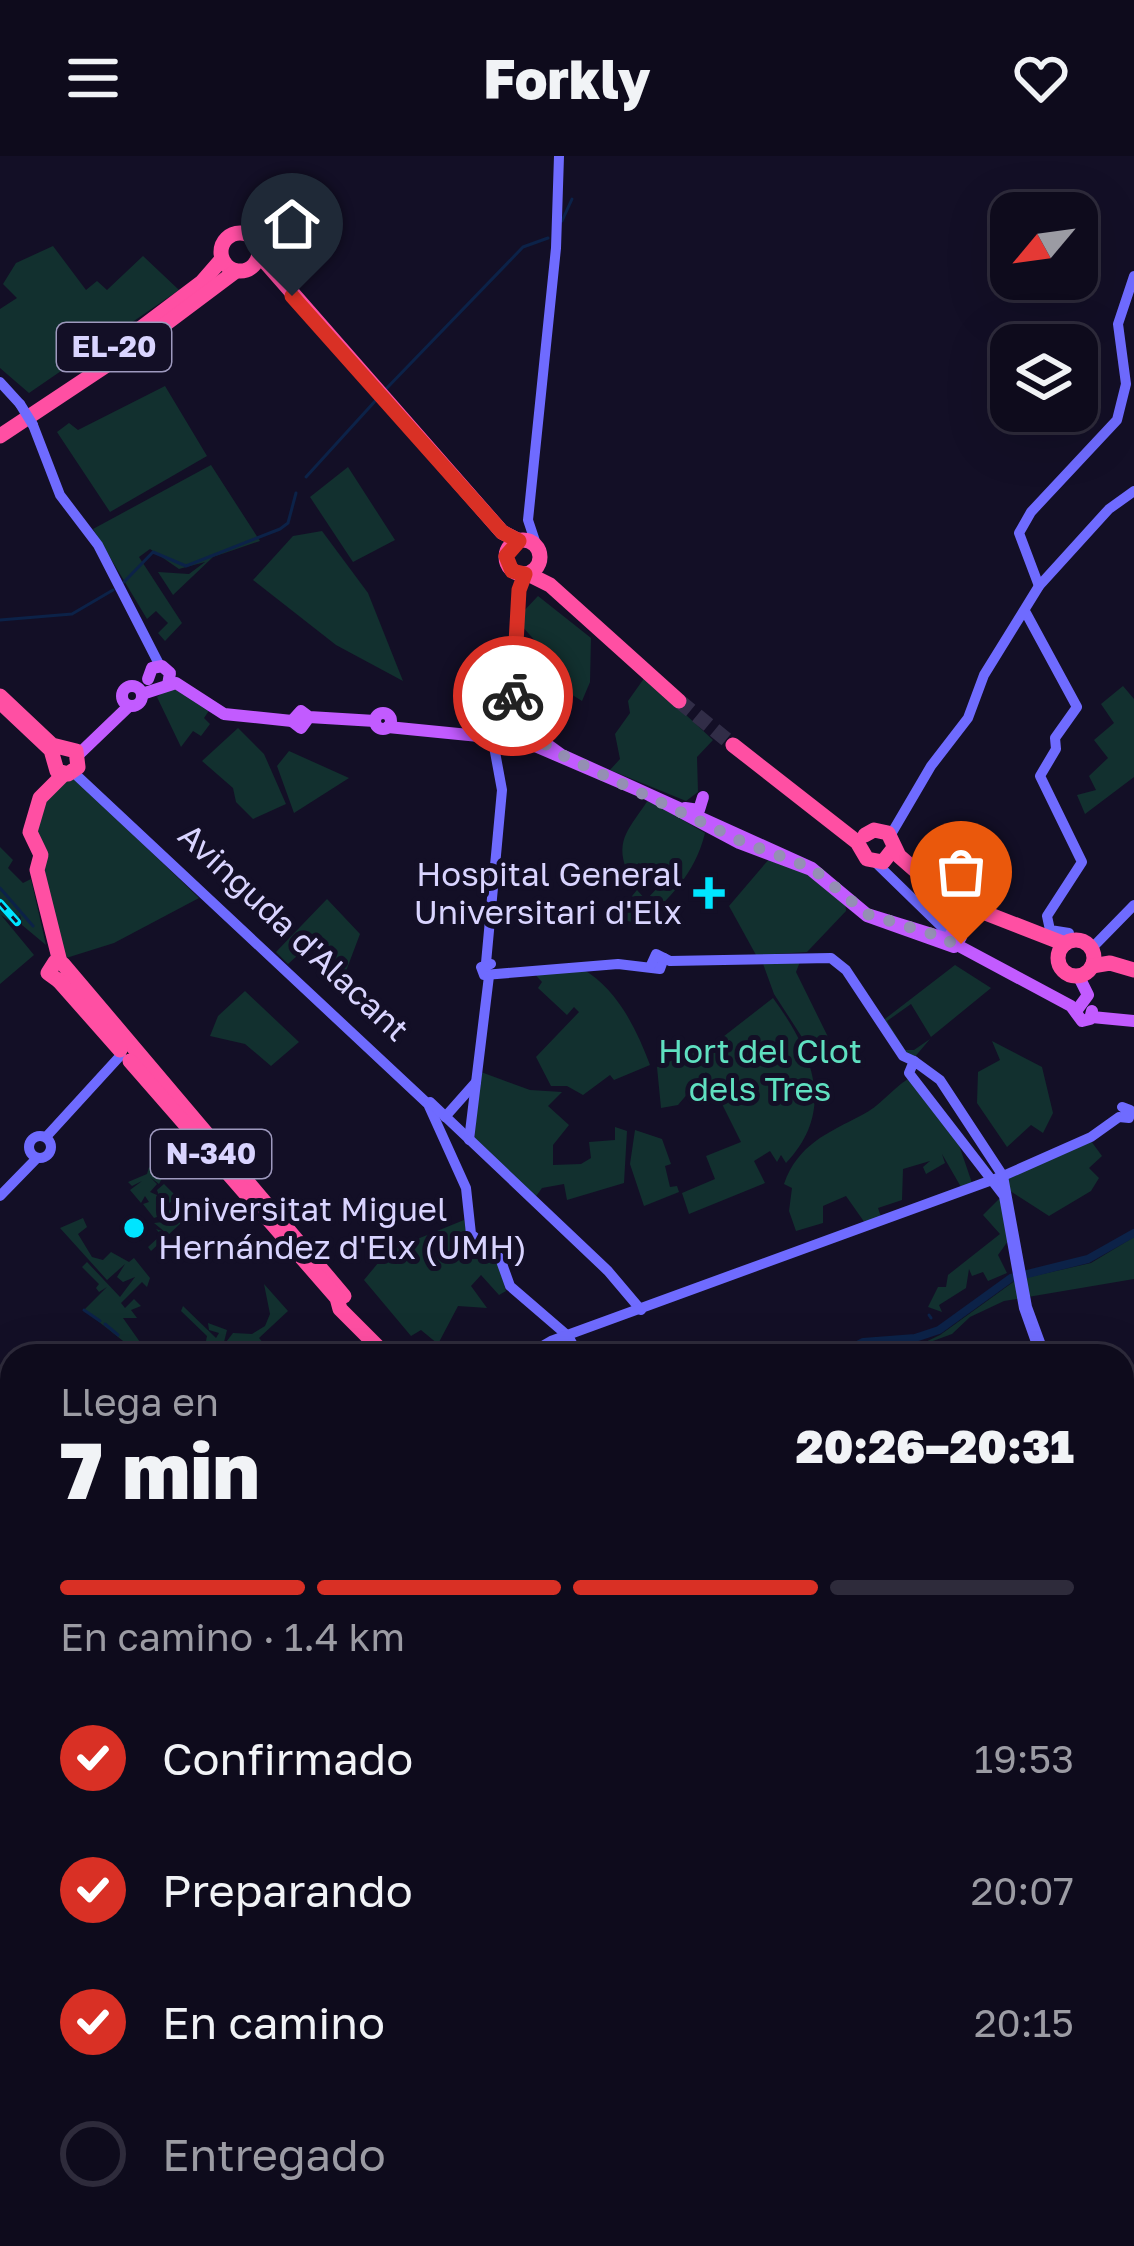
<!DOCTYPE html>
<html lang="es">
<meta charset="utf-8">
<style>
body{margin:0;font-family:"Golos Text",sans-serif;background:#171425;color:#f1f3f6;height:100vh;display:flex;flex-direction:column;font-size:45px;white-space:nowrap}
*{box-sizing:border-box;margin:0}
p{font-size:39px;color:#9b9ba3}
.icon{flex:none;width:66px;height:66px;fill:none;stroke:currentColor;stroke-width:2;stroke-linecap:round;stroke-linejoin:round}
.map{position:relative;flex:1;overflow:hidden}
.sheet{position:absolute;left:0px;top:1188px;width:1134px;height:903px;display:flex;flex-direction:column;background:#0e0b1c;border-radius:36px 36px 0 0;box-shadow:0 12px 48px #0002,0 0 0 3px #2e2b3b}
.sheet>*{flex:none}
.needle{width:78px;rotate:241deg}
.controls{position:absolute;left:990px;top:36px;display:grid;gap:24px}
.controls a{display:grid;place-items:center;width:108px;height:108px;border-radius:24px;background:#0e0b1c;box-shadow:0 12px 48px #0002,0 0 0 3px #2e2b3b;font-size:60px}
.pin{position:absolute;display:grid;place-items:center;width:102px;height:102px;color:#fff;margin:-123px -51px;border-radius:50% 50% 50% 0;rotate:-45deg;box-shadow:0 0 12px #0007}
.pin .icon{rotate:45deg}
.courier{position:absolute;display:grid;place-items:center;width:120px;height:120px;margin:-60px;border:9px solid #d93025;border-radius:50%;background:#fff;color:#222;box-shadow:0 3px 15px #0007}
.summary em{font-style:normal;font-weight:800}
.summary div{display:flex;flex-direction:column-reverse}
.summary{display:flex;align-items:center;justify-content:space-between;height:204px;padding:0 60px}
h1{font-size:78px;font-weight:800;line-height:90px}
.bar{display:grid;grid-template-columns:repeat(4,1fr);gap:18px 12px;align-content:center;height:144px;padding:0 60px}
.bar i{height:15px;border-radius:9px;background:#2e2b3b}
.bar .current{background:#d93025}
.bar p{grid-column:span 4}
ol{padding:0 60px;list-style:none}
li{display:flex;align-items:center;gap:36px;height:132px}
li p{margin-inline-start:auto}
li .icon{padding:12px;border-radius:50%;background:#d93025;color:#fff;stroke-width:4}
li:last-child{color:#9b9ba3}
li i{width:66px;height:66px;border:6px solid #2e2b3b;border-radius:50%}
header{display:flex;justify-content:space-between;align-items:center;height:156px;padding:0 60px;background:#0e0b1c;font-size:54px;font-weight:800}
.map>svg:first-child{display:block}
.green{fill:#12302f}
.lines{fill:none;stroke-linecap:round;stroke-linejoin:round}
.stream{stroke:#0c2248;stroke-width:3}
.canal{stroke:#0c2248;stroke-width:6}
.river{stroke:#0c2248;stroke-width:8}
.highway-tunnel{stroke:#312d47;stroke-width:15;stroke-dasharray:15 8;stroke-linecap:butt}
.secondary{stroke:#6f6bff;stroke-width:10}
.primary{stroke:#c25bff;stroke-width:12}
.highway{stroke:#ff4fa3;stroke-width:15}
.rail-casing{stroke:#00e5ff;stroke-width:8}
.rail{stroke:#130f26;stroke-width:3;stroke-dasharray:9;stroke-linecap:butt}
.secondary-bridge{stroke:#6f6bff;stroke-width:10}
.done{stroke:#948fb3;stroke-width:12;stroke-dasharray:0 21.6}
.route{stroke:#d93025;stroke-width:15}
.poi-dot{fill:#00e5ff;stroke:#130f26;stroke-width:4.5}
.labels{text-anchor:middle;stroke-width:10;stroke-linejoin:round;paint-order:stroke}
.shield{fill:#130f26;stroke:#9e99be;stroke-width:3}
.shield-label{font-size:30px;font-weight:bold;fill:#d9d4ff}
.poi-label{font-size:33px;fill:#d9d4ff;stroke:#130f26;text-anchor:end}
.street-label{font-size:33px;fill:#d9d4ff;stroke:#130f26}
.park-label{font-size:33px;fill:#5fe0c0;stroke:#130f26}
</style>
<header><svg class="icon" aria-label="menu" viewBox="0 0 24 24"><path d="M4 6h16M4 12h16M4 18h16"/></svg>Forkly<svg class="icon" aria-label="heart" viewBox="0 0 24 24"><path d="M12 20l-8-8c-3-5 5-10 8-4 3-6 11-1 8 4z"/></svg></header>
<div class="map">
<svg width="1134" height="2090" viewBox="0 0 1134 2090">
<rect width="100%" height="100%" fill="#130f26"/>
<g class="green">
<path d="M 53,90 L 86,134 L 97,125 L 107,134 L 143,100 L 179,134 L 29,237 L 0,212 L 0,153 L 17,142 L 3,128 L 16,107 Z"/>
<path d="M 165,230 L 207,300 L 110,356 L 57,276 L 69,267 L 78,274 Z"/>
<path d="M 211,309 L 260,385 L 213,401 L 173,439 L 158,416 L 189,418 L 205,406 L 179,413 L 150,393 L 139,401 L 182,467 L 165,485 L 158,477 L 168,467 L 156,455 L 147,463 L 93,373 Z"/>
<path d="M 348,311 L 395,384 L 353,406 L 310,341 Z"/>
<path d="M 322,375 L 368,437 L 403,525 L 336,489 L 253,424 L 293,380 Z"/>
<path d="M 538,440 L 591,482 L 590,526 L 582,545 L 550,525 L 528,498 L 537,487 L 521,469 L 522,457 Z"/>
<path d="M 645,521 L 713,584 L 697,601 L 698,636 L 686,645 L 610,614 L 620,603 L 615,578 L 630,557 L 628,545 Z"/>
<path d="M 172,530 L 210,553 L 204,562 L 210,568 L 201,580 L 193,575 L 181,591 L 157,541 Z"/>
<path d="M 1123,530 L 1134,543 L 1134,621 L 1085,658 L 1077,639 L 1096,634 L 1089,620 L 1108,602 L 1094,584 L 1114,567 L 1101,548 Z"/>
<path d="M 238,572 L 264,598 L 286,648 L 253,663 L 236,646 L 233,632 L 202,605 Z"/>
<path d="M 289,595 L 349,622 L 294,657 L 277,610 Z"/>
<path d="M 73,621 L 199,742 L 114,787 L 63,803 L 35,670 L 41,652 L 64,623 Z"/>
<path d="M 648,644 L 705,677 C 695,718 669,743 641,768 L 614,762 L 637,734 L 646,744 L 662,727 L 639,707 L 627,715 C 614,683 631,671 648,644 Z"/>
<path d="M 0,691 L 13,704 L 8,712 L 23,727 L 31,723 L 46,789 L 22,769 L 20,759 L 15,769 L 1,759 L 34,799 L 0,828 Z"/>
<path d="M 770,702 L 802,714 L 845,744 L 846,755 L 807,796 L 756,799 L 729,750 Z"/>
<path d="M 327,743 L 360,778 L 343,823 L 308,790 L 288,808 L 276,796 Z"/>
<path d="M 801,803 L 796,816 L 829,883 L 809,892 L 774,838 L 762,805 Z"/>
<path d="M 955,809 L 991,832 L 931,881 L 911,848 L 887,865 L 905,894 L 914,894 L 930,883 L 913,903 L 906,901 L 881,866 Z"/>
<path d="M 582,813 C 617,832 637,874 650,909 L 614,924 L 610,919 L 583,939 L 567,930 L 551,930 L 536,901 L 579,856 L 574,851 L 567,859 L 538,832 L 542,826 L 533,816 Z"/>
<path d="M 245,835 L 299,886 L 271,910 L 245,888 L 210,880 L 218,860 Z"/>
<path d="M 773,842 C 812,895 837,954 786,1007 L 781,999 L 777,1006 L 770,995 L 754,1005 L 765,1027 L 689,1058 L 682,1037 L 715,1023 L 706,1000 L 741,986 L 706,916 L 678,949 L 661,952 L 657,911 L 719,884 Z"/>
<path d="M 992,885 L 1042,911 L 1053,957 L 1043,977 L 1031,969 L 1007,991 L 977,947 L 978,916 L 1000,904 Z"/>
<path d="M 481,916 L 530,934 L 562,936 L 548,950 L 569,969 L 553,989 L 553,1009 L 581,1008 L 591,1002 L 589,986 L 615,984 L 615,971 L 627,975 L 624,1027 L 567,1044 L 564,1028 L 542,1032 L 534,1043 L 474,985 Z"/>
<path d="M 908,923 L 958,986 L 972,1027 L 961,1031 L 942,998 L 945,1007 L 926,1018 L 923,1011 L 930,1005 L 903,1013 L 902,1044 L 878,1052 L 881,1061 L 865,1067 L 846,1040 L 823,1050 L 823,1067 L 796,1075 L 789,1055 L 792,1032 L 784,1028 C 798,988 828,977 862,959 C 879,951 892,933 908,923 Z"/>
<path d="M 635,974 L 662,983 L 671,1008 L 665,1010 L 670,1031 L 677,1030 L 679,1036 L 644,1050 L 630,1008 Z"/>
<path d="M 1091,985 L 1102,1000 L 1089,1012 L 1099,1022 L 1091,1035 L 1049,1060 L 1007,1033 L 1006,1023 Z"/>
<path d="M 149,1011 L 162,1022 L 159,1028 L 150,1021 L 157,1028 L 150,1036 L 159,1040 L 157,1034 L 164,1028 L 179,1043 L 166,1048 L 170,1055 L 180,1046 L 185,1052 L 181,1060 L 177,1058 L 183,1065 L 151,1095 L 148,1091 L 161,1079 L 156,1073 L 165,1076 L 154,1067 L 163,1066 L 168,1057 L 154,1062 L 143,1048 L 149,1046 L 145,1040 L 141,1047 L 130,1034 L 142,1025 L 132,1030 L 128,1026 L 147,1018 Z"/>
<path d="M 1002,1040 L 1008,1085 L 998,1099 L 1007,1117 L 988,1125 L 983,1116 L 972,1120 L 969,1113 L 966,1132 L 939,1149 L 942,1156 L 928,1151 L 938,1131 L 946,1131 L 948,1119 L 1000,1078 L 983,1059 Z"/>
<path d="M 83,1062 L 87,1071 L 78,1078 L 92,1101 L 103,1104 L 111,1096 L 129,1106 L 134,1102 L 150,1122 L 147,1131 L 142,1126 L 121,1147 L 125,1152 L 134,1143 L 141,1150 L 131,1154 L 137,1162 L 123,1162 L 147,1196 L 142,1200 L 84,1154 L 107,1131 L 99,1136 L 96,1132 L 99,1128 L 82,1111 L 87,1106 L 120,1141 L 135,1121 L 123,1126 L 117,1121 L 125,1108 L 107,1124 L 60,1072 Z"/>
<path d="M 464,1064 L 468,1083 L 497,1105 L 506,1135 L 499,1139 L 481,1119 L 471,1130 L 487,1152 L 458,1150 L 438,1188 L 421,1174 L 411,1180 L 364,1124 L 388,1095 Z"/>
<path d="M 1134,1081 L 1134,1123 L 1004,1145 L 970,1161 L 952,1178 L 911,1193 L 940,1179 L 1016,1124 L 1091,1107 Z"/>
<path d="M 264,1128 L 288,1155 L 259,1182 L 274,1200 L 203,1200 L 207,1180 L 181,1155 L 183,1150 L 216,1182 L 219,1177 L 209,1174 L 208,1167 L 227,1174 L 223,1190 L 233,1177 L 252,1178 L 265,1170 L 270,1158 Z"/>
</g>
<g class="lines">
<g class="stream">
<path d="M 562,65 L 572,43"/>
<path d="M 384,235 L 523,91 L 548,82"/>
<path d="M 306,321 L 377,243"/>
<path d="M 124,426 L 153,396 L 186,410 L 280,373 L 288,367 L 296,337"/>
<path d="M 0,464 L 72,458 L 113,434"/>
<path d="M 0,732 L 33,770"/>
<path d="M 84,1154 L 100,1165"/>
<path d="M 929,1159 L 931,1162"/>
<path d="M 105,1168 L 118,1179"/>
<path d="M 1122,1979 L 1134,1974"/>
<path d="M 944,2090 L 956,2079"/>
</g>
<path class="canal" d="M 0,1745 L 12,1715"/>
<g class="river">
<path d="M 837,1200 L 863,1186 L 915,1182 L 939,1174 L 1011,1122 L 1088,1103 L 1134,1077"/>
<path d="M 0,1854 L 12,1846"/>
</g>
<path class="highway-tunnel" d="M 679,545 L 733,589"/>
<g class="secondary">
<path d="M 0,226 L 20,248"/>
<path d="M 33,269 L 60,339 L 98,389 L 160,510"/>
<path d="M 537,391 L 528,364 L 556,92 L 559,0"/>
<path d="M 1039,430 L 1019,377 L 1031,356 L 1117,264 L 1126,228 L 1118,168 L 1134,120"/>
<path d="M 1026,457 L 1077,551 L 1055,582 L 1056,593 L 1040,620 L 1082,706 L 1047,760 L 1050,774 L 1069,777"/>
<path d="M 513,563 L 519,433 L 525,418"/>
<path d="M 73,616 L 428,948 L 466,1032 L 471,1078 L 500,1102 L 510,1130 L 568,1180 L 579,1200"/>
<path d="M 890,680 L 931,610 L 968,562 L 984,519 L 1039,430 L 1109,353 L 1134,335"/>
<path d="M 876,707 L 950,779"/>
<path d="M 1091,793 L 1134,749"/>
<path d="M 486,807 L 502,634 L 493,585"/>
<path d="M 491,808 L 481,811 L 484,819 L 618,808 L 660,813 L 664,802"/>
<path d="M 651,809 L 656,798 L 670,805 L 831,802 L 846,814 L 903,900 L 914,905"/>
<path d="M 430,946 L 608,1115 L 641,1154"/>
<path d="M 445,961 L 476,926"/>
<circle cx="40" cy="991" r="11"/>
<path d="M 46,981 L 121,899"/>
<path d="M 469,984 L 489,820"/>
<path d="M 0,1040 L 37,1002"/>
<path d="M 525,1200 L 551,1185 L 1003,1020 L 1091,981 L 1119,961 L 1129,962 L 1130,954 L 1122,951"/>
<path d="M 1041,1200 L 1024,1152 L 1004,1040 L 909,917 L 914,905 L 940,924 L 1003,1020 L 1027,1151 L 1045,1200"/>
<path d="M 0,1355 L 12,1360"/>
<path d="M 1122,1438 L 1134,1467"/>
<path d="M 0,1469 L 12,1468"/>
<path d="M 1122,1898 L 1134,1909"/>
<path d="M 121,2090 L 123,2079"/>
</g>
<g class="primary">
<path d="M 148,523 L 152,512 L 162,510 L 170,517 L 168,529"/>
<circle cx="132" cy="540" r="10"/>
<path d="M 142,538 L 176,527 L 224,558 L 292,565"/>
<circle cx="383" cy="565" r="8"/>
<path d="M 309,561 L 301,572 L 292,565 L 301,555 L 309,561 L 375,565"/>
<path d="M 388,571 L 489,581"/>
<path d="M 79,598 L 129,550"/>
<path d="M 685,652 L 699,654 L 703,641"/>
<path d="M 948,783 L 867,758 L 812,712 L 562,599 L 508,560 L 490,566 L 488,577 L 496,587 L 521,584 L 647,638 L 739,687 L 811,714 L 867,760 L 954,791 L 961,781 L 951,778 L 949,788"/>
<path d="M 959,790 L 1071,850 L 1082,865 L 1090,863 L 1092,855"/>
<path d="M 1077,854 L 1088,839 L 1079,821"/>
<path d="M 1092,861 L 1134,865"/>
<path d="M 0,1234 L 12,1243"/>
<path d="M 1122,1877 L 1134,1868"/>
<path d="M 1122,1894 L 1134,1877"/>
<path d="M 660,2079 L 684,2090"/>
<path d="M 779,2090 L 793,2079"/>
</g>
<g class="highway">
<circle cx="240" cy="96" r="19"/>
<path d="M 260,100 L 502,376 L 519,385"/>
<path d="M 100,203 L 202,126 L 222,103"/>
<path d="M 0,280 L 140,187 L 236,115"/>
<circle cx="523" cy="401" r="17"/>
<path d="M 528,418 L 550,429 L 679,545"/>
<path d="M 0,540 L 52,589 L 76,595 L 78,611 L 68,618 L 57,615 L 51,594 L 0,546"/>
<path d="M 733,589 L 857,686 L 867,703 L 883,706 L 894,692"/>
<path d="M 865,679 L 874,674 L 888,677 L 899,700 L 947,742 L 1065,788"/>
<circle cx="1076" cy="802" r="18"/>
<path d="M 60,806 L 37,714 L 41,699 L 30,676 L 40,642 L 64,618"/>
<path d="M 1092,810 L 1110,807 L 1134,814"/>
<path d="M 59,825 L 48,817 L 55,806 L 63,808 L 344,1140"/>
<path d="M 59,825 L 120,894"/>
<path d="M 130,905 L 337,1142 L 340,1153 L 387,1200"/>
<path d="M 1122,1605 L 1134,1598"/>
<path d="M 1122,1623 L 1134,1630"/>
<path d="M 0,1931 L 12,1936"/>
<path d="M 142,2079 L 150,2090"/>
</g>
<g class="rail-casing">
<path id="rail" d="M 0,747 L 17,766"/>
</g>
<use href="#rail" class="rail"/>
<path class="secondary-bridge" d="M 20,248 L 33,269"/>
</g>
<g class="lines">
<path class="done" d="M 513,540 L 516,569 L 562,599 L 743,686 L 812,712 L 867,758 L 948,783 L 954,791 L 961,788"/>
<path class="route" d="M 292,140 L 502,376 L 519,385 L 506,400 L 512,415 L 525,418 L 519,434 L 513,540"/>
</g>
<g class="poi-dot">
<path d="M703 719h12v12h12v12h-12v12h-12v-12h-12v-12h12z"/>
<circle cx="134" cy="1072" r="12"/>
</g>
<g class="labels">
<g class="shield">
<rect x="57" y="167" width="114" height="48" rx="9"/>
<rect x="151" y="974" width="120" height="48" rx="9"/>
</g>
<g class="shield-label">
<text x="114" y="201">EL-20</text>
<text x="211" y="1008">N-340</text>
</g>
<g class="poi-label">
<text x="682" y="730">Hospital General<tspan x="682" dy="38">Universitari d'Elx</tspan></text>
<text x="158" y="1065" text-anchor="start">Universitat Miguel<tspan x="158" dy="38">Hernández d'Elx (UMH)</tspan></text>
</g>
<g class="street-label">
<text transform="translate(294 776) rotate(43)" y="12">Avinguda d'Alacant</text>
</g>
<g class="park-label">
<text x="760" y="907">Hort del Clot<tspan x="760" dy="38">dels Tres</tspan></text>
</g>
</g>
</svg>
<div class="controls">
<a><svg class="needle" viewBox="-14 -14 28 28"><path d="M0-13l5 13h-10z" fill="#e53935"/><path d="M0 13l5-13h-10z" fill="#9b9ba3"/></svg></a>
<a><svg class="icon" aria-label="layers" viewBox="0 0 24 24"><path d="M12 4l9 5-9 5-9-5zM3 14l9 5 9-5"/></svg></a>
</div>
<div class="pin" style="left:961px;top:788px;background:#ea580c"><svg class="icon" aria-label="bag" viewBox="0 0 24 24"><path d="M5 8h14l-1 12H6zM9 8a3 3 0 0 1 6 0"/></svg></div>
<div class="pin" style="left:292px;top:140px;background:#1f2937"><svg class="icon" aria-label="home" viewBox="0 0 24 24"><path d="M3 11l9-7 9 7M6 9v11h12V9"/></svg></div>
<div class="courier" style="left:513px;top:540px"><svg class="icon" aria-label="bike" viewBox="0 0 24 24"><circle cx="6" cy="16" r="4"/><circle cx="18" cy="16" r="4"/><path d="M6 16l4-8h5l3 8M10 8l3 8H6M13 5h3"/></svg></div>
<section class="sheet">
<div class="summary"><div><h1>7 min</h1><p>Llega en</p></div><em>20:26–20:31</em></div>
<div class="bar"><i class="current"></i><i class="current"></i><i class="current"></i><i></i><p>En camino · 1.4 km</p></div>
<ol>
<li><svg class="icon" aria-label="check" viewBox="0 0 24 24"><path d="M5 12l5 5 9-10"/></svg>Confirmado<p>19:53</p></li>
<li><svg class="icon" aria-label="check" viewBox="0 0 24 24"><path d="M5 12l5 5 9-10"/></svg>Preparando<p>20:07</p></li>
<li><svg class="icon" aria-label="check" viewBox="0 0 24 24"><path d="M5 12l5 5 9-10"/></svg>En camino<p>20:15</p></li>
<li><i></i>Entregado</li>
</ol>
</section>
</div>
